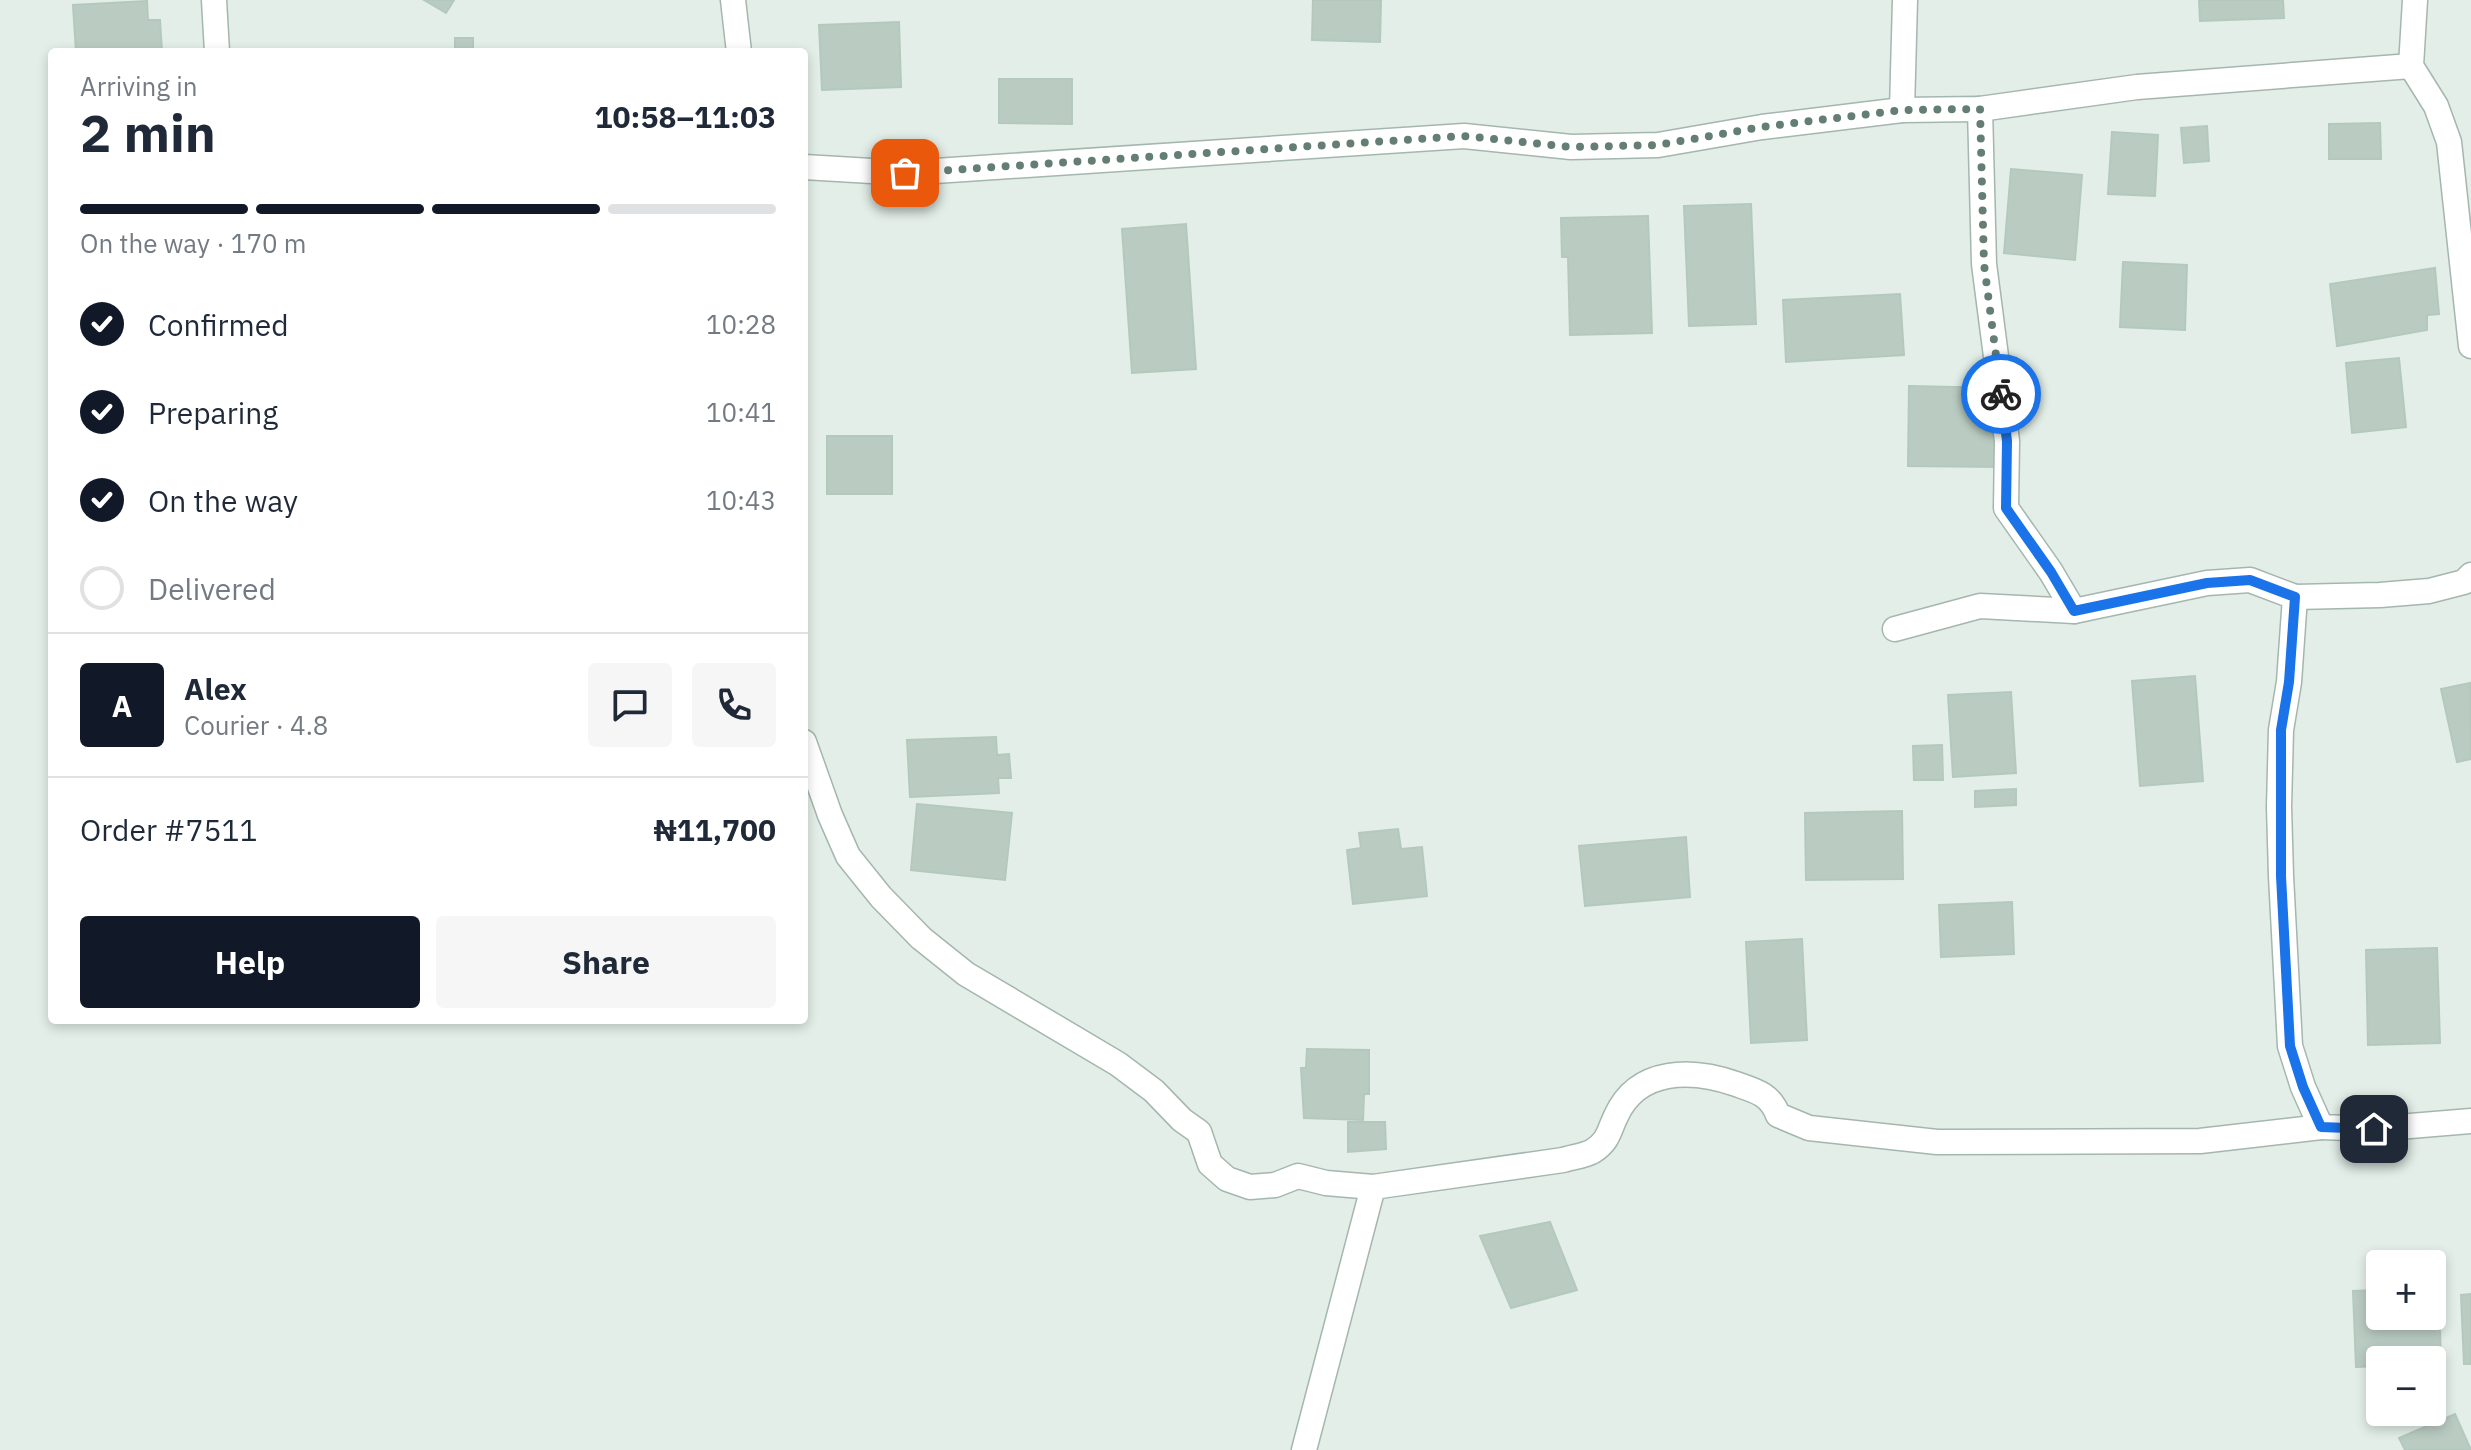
<!DOCTYPE html>
<meta charset="utf-8">
<style>
body{margin:0;font-family:"IBM Plex Sans",sans-serif;background:#f6f6f7;color:#1f2937;height:100vh;display:flex;flex-direction:column;font-size:30px;white-space:nowrap}
*{box-sizing:border-box;margin:0}
p{font-size:26px;color:#747a83}
.icon{flex:none;width:44px;height:44px;fill:none;stroke:currentColor;stroke-width:2;stroke-linecap:round;stroke-linejoin:round}
.map{position:relative;flex:1;overflow:hidden}
.details{position:absolute;left:48px;top:48px;width:760px;height:976px;display:flex;flex-direction:column;background:#fff;border-radius:8px;box-shadow:0 4px 12px #0003}
.details>*{flex:none}
.tools{position:absolute;left:2366px;top:1250px;display:grid;gap:16px}
.tools a{display:grid;place-items:center;width:80px;height:80px;border-radius:8px;background:#fff;box-shadow:0 4px 12px #0003;font-size:40px}
.pin{position:absolute;display:grid;place-items:center;width:68px;height:68px;color:#fff;margin:-34px;border-radius:16px;box-shadow:0 4px 12px #0006}
.courier{position:absolute;display:grid;place-items:center;width:80px;height:80px;margin:-40px;border:6px solid #1a73e8;border-radius:50%;background:#fff;color:#222;box-shadow:0 2px 10px #0007}
.headline em{font-style:normal;font-weight:800}
.headline div{display:flex;flex-direction:column-reverse}
.headline{display:flex;align-items:center;justify-content:space-between;height:136px;padding:0 32px}
h1{font-size:52px;font-weight:800;line-height:60px}
.bar{display:grid;grid-template-columns:repeat(4,1fr);gap:12px 8px;align-content:center;height:96px;padding:0 32px}
.bar i{height:10px;border-radius:6px;background:#e0e1e3}
.bar .selected{background:#111827}
.bar p{grid-column:span 4}
.line{display:flex;align-items:center;gap:20px;padding:0 32px;border-top:2px solid #e0e1e3}
.line div{flex:1}
.round{display:grid;place-items:center;flex:none;width:84px;height:84px;border-radius:8px;background:#f6f6f7}
ol{padding:0 32px;list-style:none}
li{display:flex;align-items:center;gap:24px;height:88px}
li p{margin-inline-start:auto}
li .icon{padding:8px;border-radius:50%;background:#111827;color:#fff;stroke-width:4}
li:last-child{color:#747a83}
li i{width:44px;height:44px;border:4px solid #e0e1e3;border-radius:50%}
.action{display:flex;gap:16px;margin-top:auto;padding:16px 32px}
.action a{flex:1;height:92px;border-radius:8px;background:#111827;color:#fff;font-size:32px;font-weight:800;line-height:92px;text-align:center}
.action a+a{background:#f6f6f7;color:#1f2937}
.map>svg:first-child{display:block}
.building{fill:#baccc2;stroke:#b4c9bd;stroke-width:2}
.lines{fill:none;stroke-linecap:round;stroke-linejoin:round}
.minor-casing{stroke:#a4b7ae;stroke-width:27}
.minor{stroke:#fff;stroke-width:24}
.done{stroke:#647e73;stroke-width:8;stroke-dasharray:0 14.4}
.route{stroke:#1a73e8;stroke-width:10}
</style>
<div class="map">
<svg width="2471" height="1450" viewBox="0 0 2471 1450">
<rect width="100%" height="100%" fill="#e2eee7"/>
<g class="building">
<path d="M 424,0 L 454,0 L 446,13 Z"/>
<path d="M 1313,0 L 1381,0 L 1380,42 L 1312,40 Z"/>
<path d="M 2199,0 L 2283,0 L 2284,18 L 2200,21 Z"/>
<path d="M 147,1 L 148,20 L 160,20 L 162,52 L 76,52 L 73,5 Z"/>
<path d="M 899,22 L 901,87 L 822,90 L 819,25 Z"/>
<rect x="455" y="38" width="18" height="14"/>
<path d="M 999,79 L 1072,79 L 1072,124 L 999,123 Z"/>
<path d="M 2380,123 L 2381,159 L 2329,159 L 2329,124 Z"/>
<path d="M 2207,126 L 2209,161 L 2184,163 L 2181,128 Z"/>
<path d="M 2112,132 L 2158,135 L 2155,196 L 2108,194 Z"/>
<path d="M 2011,169 L 2082,175 L 2075,260 L 2004,253 Z"/>
<path d="M 1751,204 L 1756,324 L 1689,326 L 1684,206 Z"/>
<path d="M 1648,216 L 1652,333 L 1570,335 L 1568,257 L 1562,257 L 1561,218 Z"/>
<path d="M 1186,224 L 1196,369 L 1132,373 L 1122,229 Z"/>
<path d="M 2123,262 L 2187,265 L 2185,330 L 2120,327 Z"/>
<path d="M 2435,268 L 2439,314 L 2427,315 L 2427,330 L 2337,346 L 2330,284 Z"/>
<path d="M 1900,294 L 1904,355 L 1786,362 L 1783,300 Z"/>
<path d="M 2399,358 L 2406,427 L 2352,433 L 2346,363 Z"/>
<path d="M 1909,386 L 1999,388 L 1998,467 L 1908,466 Z"/>
<rect x="827" y="436" width="65" height="58"/>
<path d="M 2195,676 L 2203,781 L 2140,786 L 2132,681 Z"/>
<path d="M 2470,683 L 2471,759 L 2457,762 L 2441,689 Z"/>
<path d="M 2011,692 L 2016,773 L 1953,777 L 1948,695 Z"/>
<path d="M 996,737 L 997,755 L 1009,754 L 1011,778 L 998,778 L 999,793 L 910,797 L 907,740 Z"/>
<path d="M 1942,745 L 1943,780 L 1914,780 L 1913,746 Z"/>
<path d="M 2016,789 L 2016,805 L 1975,807 L 1975,791 Z"/>
<path d="M 917,804 L 1012,813 L 1005,880 L 911,870 Z"/>
<path d="M 1902,811 L 1903,879 L 1806,880 L 1805,813 Z"/>
<path d="M 1398,829 L 1401,849 L 1422,847 L 1427,896 L 1353,904 L 1347,850 L 1361,848 L 1359,833 Z"/>
<path d="M 1686,837 L 1690,897 L 1585,906 L 1579,846 Z"/>
<path d="M 2012,902 L 2014,954 L 1941,957 L 1939,905 Z"/>
<path d="M 1802,939 L 1807,1040 L 1751,1043 L 1746,942 Z"/>
<path d="M 2437,948 L 2440,1043 L 2368,1045 L 2366,950 Z"/>
<path d="M 1307,1049 L 1369,1050 L 1369,1094 L 1364,1094 L 1363,1120 L 1304,1118 L 1301,1068 L 1306,1068 Z"/>
<path d="M 1348,1122 L 1385,1122 L 1386,1149 L 1348,1152 Z"/>
<path d="M 1550,1222 L 1577,1290 L 1511,1308 L 1480,1236 Z"/>
<path d="M 2439,1287 L 2441,1364 L 2432,1364 L 2432,1360 L 2380,1360 L 2380,1366 L 2356,1367 L 2353,1291 L 2380,1290 L 2380,1316 L 2432,1316 L 2432,1288 Z"/>
<path d="M 2471,1294 L 2471,1364 L 2464,1364 L 2461,1295 Z"/>
<path d="M 2455,1414 L 2471,1450 L 2405,1450 L 2399,1438 Z"/>
</g>
<g class="lines">
<g class="minor-casing">
<g id="minor">
<path d="M 214,0 L 217,52"/>
<path d="M 733,0 L 739,52"/>
<path d="M 2415,0 L 2411,66 L 2436,106 L 2449,142 L 2471,346"/>
<path d="M 1980,109 L 1984,264 L 2007,441 L 2006,508 L 2051,572 L 2074,611"/>
<path d="M 1902,110 L 1905,0"/>
<path d="M 804,167 L 905,173 L 1464,136 L 1571,147 L 1658,145 L 1762,127 L 1902,110 L 1980,109 L 2137,87 L 2411,66"/>
<path d="M 2295,597 L 2289,682 L 2281,730 L 2279,807 L 2281,876 L 2290,1046 L 2303,1087 L 2321,1127 L 2374,1129 L 2471,1121"/>
<path d="M 1895,629 L 1980,606 L 2074,611 L 2207,583 L 2250,580 L 2295,597 L 2380,595 L 2429,591 L 2464,582 L 2471,575"/>
<path d="M 804,742 L 830,815 L 848,856 L 881,897 L 921,938 L 966,974 L 1118,1064 L 1154,1091 L 1182,1120 L 1199,1132 L 1210,1164 L 1227,1179 L 1250,1187 L 1275,1185 L 1298,1176 L 1326,1183 L 1373,1187 L 1563,1160 C 1572,1157 1585,1156 1593,1151 C 1609,1141 1609,1130 1616,1116 C 1638,1067 1693,1069 1736,1084 C 1756,1091 1770,1094 1778,1115 L 1809,1128 L 1937,1142 L 2200,1141 L 2321,1127"/>
<path d="M 1304,1450 L 1373,1187"/>
</g>
</g>
<use href="#minor" class="minor"/>
</g>
<g class="lines">
<path class="done" d="M 905,173 L 1464,136 L 1571,147 L 1658,145 L 1762,127 L 1902,110 L 1980,109 L 1984,264 L 2001,394"/>
<path class="route" d="M 2001,394 L 2007,441 L 2006,508 L 2051,572 L 2074,611 L 2207,583 L 2250,580 L 2295,597 L 2289,682 L 2281,730 L 2281,876 L 2290,1046 L 2303,1087 L 2321,1127 L 2374,1129"/>
</g>
</svg>
<div class="tools">
<a>+</a>
<a>−</a>
</div>
<div class="pin" style="left:905px;top:173px;background:#ea580c"><svg class="icon" aria-label="bag" viewBox="0 0 24 24"><path d="M5 8h14l-1 12H6zM9 8a3 3 0 0 1 6 0"/></svg></div>
<div class="pin" style="left:2374px;top:1129px;background:#1f2937"><svg class="icon" aria-label="home" viewBox="0 0 24 24"><path d="M3 11l9-7 9 7M6 9v11h12V9"/></svg></div>
<div class="courier" style="left:2001px;top:394px"><svg class="icon" aria-label="bike" viewBox="0 0 24 24"><circle cx="6" cy="16" r="4"/><circle cx="18" cy="16" r="4"/><path d="M6 16l4-8h5l3 8M10 8l3 8H6M13 5h3"/></svg></div>
<section class="details">
<div class="headline"><div><h1>2 min</h1><p>Arriving in</p></div><em>10:58–11:03</em></div>
<div class="bar"><i class="selected"></i><i class="selected"></i><i class="selected"></i><i></i><p>On the way · 170 m</p></div>
<ol>
<li><svg class="icon" aria-label="check" viewBox="0 0 24 24"><path d="M5 12l5 5 9-10"/></svg>Confirmed<p>10:28</p></li>
<li><svg class="icon" aria-label="check" viewBox="0 0 24 24"><path d="M5 12l5 5 9-10"/></svg>Preparing<p>10:41</p></li>
<li><svg class="icon" aria-label="check" viewBox="0 0 24 24"><path d="M5 12l5 5 9-10"/></svg>On the way<p>10:43</p></li>
<li><i></i>Delivered</li>
</ol>
<div class="line" style="height:144px"><b class="round" style="background:#111827;color:#fff">A</b><div><b>Alex</b><p>Courier · 4.8</p></div><a class="round"><svg class="icon" aria-label="chat" viewBox="0 0 24 24"><path d="M4 5h16v11H9l-5 4z"/></svg></a><a class="round"><svg class="icon" aria-label="phone" viewBox="0 0 24 24"><path d="M5 4h4l2 5-3 2q2 4 5 5l2-3 5 2v4C11 20 4 13 5 4z"/></svg></a></div>
<div class="line" style="height:104px"><div>Order #7511</div><b>₦11,700</b></div>
<div class="action"><a>Help</a><a>Share</a></div>
</section>
</div>
